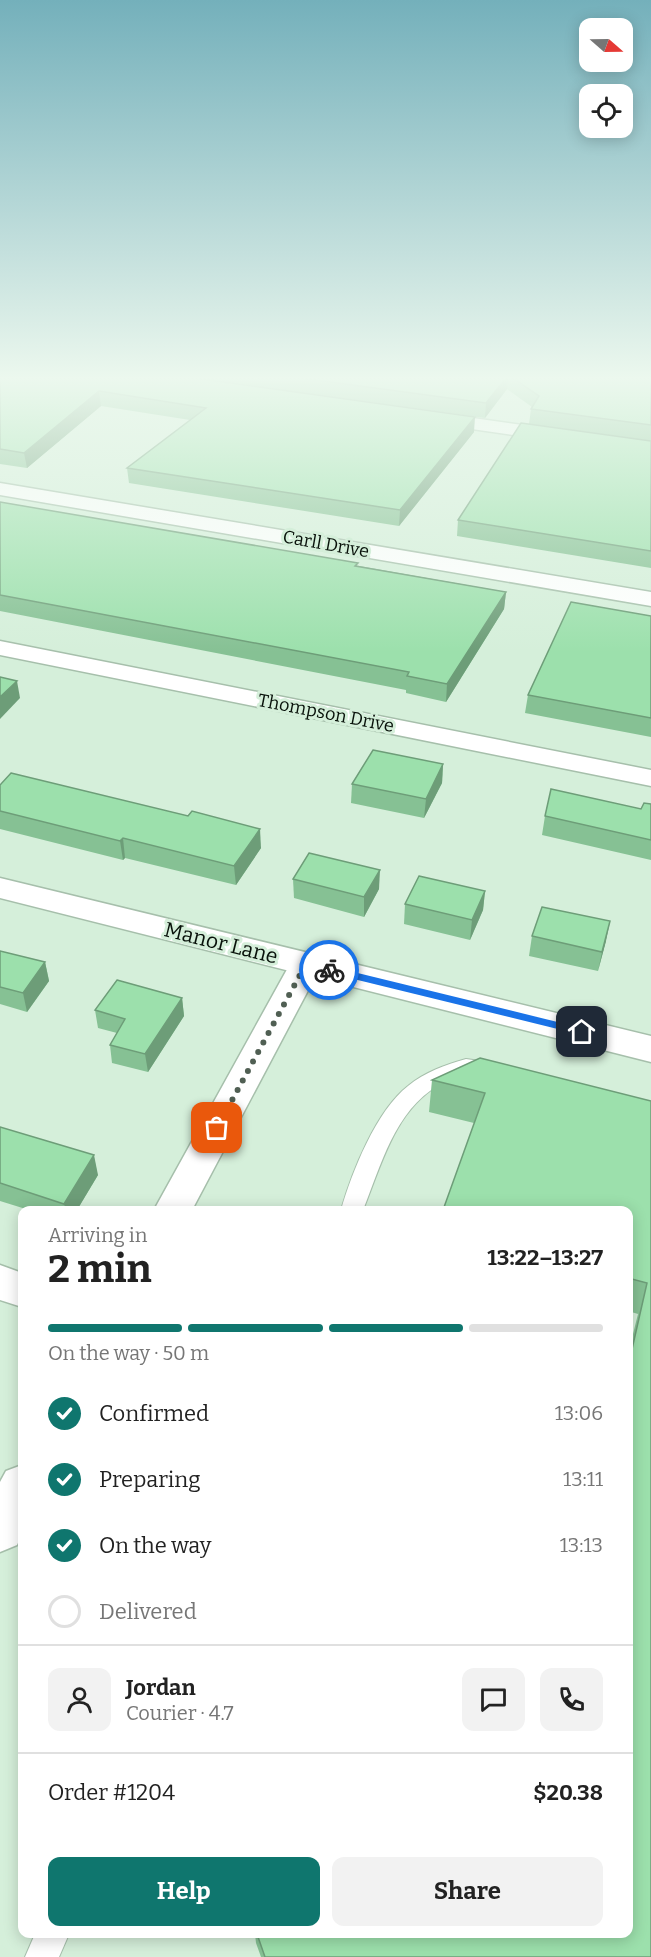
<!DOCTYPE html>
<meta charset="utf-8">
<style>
body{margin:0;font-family:Bitter,serif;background:#f2f2f2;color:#222;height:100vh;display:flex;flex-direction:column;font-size:22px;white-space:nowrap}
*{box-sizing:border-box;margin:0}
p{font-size:20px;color:#767676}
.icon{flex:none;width:33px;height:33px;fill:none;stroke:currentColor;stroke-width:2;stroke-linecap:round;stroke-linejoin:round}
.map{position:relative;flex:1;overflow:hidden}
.details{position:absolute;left:18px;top:1206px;width:615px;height:732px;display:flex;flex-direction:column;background:#fff;border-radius:12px;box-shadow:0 3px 15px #0003}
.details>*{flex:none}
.needle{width:39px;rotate:110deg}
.fabs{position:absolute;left:579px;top:18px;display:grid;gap:12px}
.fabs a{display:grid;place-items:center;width:54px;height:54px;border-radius:12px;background:#fff;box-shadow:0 3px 15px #0003;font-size:30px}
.pin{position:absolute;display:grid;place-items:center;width:51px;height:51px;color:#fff;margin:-26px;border-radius:12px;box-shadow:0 3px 9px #0006}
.courier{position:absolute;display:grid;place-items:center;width:60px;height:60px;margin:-30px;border:4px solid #1a73e8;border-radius:50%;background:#fff;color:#222;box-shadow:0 2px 8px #0007}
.overview em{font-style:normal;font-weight:700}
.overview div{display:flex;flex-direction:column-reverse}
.overview{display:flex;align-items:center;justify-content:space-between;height:102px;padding:0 30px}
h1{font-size:39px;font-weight:700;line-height:45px}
.bar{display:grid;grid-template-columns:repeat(4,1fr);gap:9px 6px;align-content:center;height:72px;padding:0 30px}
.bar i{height:8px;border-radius:4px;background:#e0e0e0}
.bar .current{background:#0f766e}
.bar p{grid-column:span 4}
.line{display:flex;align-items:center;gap:15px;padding:0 30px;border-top:2px solid #e0e0e0}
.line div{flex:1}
.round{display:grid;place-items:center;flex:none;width:63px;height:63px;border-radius:12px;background:#f2f2f2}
ol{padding:0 30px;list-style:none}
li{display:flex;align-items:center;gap:18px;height:66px}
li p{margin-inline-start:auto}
li .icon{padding:6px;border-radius:50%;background:#0f766e;color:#fff;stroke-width:4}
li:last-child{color:#767676}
li i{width:33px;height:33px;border:3px solid #e0e0e0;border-radius:50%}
.action{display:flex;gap:12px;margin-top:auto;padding:12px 30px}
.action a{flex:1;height:69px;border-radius:12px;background:#0f766e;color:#fff;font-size:24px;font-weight:700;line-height:69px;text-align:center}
.action a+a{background:#f2f2f2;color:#222}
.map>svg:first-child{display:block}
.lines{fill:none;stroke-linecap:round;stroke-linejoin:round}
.lane-casing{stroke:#a6bfab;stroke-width:2}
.street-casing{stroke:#a6bfab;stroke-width:3}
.secondary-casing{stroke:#a6bfab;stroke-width:3}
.lane{fill:#fff;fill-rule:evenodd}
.street{fill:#fff;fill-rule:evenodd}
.secondary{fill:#fff;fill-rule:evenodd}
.wall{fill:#86c194}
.shaded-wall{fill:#6d9d78}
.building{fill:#9ce0ac;stroke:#6d9d78;stroke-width:1.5}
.route{fill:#1a73e8}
.done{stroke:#505f53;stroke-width:6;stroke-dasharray:0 10.8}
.labels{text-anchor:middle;stroke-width:6;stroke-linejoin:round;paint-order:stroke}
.far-street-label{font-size:18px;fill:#08110a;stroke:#d5efda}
.street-label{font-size:21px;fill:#08110a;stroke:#d5efda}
</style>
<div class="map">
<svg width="651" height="1957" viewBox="0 0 651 1957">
<rect width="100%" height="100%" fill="#d5efda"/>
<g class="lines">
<g class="lane-casing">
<g id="lane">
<path d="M 466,1059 L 487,1062 L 490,1067 L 487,1072 C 470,1078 457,1075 439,1085 C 394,1111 381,1166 363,1210 L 341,1210 C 352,1172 376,1111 408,1086 C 425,1072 445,1065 466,1059 Z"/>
<path d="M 35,1934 L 69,1934 L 59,1957 L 25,1957 Z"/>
</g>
</g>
<g class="street-casing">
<g id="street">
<path d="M 430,412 L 651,443 L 651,455 L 423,422 L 421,418 L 423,414 Z"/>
<path d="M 0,483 L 651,592 L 651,606 L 0,495 Z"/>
<path d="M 0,641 L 651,770 L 651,786 L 0,655 Z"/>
<path d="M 306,953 L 318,956 L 322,964 L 192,1210 L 154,1210 L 290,964 L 294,956 Z"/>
<path d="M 0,1265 L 22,1273 L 22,1307 L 0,1300 Z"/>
<path d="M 22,1465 L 22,1534 L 17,1545 L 0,1552 L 0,1482 L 6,1471 Z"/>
</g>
</g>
<g class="secondary-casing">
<path id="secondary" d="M 0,878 L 651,1036 L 651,1062 L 0,898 Z"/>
</g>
<use href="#lane" class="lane"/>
<use href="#street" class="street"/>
<use href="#secondary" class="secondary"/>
</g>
<g class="wall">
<path d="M 0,378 L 474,432 L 399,526 L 129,483 L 127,468 L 190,420 L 101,406 L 27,468 L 0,464 Z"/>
<path d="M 194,378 L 651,378 L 651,441 L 529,424 L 531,409 L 532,407 L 507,389 L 485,418 Z"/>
<path d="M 651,441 L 651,568 L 457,536 L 458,520 Z"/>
<path d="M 0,502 L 506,592 L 504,609 L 446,702 L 406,693 L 406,690 L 0,611 Z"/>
<path d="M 651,616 L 651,737 L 525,713 L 528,695 Z"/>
<path d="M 443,764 L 442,783 L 424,818 L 351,803 L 352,784 Z"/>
<path d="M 0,785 L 261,848 L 236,885 L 125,858 L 123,860 L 0,829 Z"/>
<path d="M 651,804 L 651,860 L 542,835 L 545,816 L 641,809 Z"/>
<path d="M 293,879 L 379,889 L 364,917 L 294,898 Z"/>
<path d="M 485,891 L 483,910 L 470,940 L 404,924 L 405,904 Z"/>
<path d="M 532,936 L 606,941 L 598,971 L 529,956 Z"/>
<path d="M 0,951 L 45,962 L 49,981 L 27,1012 L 0,1004 Z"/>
<path d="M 182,998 L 184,1016 L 148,1072 L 112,1063 L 110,1045 L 117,1033 L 98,1028 L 95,1010 Z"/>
<path d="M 432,1080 L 651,1101 L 651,1957 L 261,1957 L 256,1943 L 255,1934 L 628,1934 L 628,1354 L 638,1314 L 628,1311 L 628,1210 L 474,1123 L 429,1112 Z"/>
<path d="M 0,1127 L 98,1175 L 77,1210 L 29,1210 L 0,1201 Z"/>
</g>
<g class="shaded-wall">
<path d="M 506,378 L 508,378 L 507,389 L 485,418 L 486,403 Z"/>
<path d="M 99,391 L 101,406 L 27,468 L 24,453 Z"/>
<path d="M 475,417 L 474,432 L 399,526 L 400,510 Z"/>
<path d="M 506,592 L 504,609 L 446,702 L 447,684 Z"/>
<path d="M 17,681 L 20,698 L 0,719 L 0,697 Z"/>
<path d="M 443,764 L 442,783 L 424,818 L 426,799 Z"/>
<path d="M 260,829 L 261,848 L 236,885 L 234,866 Z"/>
<path d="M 123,838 L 125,858 L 123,860 L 120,841 Z"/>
<path d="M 380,870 L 379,889 L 364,917 L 364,897 Z"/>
<path d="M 485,891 L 483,910 L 470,940 L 472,920 Z"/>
<path d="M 610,921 L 606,941 L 598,971 L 602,952 Z"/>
<path d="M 45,962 L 49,981 L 27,1012 L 23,993 Z"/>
<path d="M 182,998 L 184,1016 L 148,1072 L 145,1054 Z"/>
<path d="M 94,1155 L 98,1175 L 77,1210 L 66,1210 L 64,1204 Z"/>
</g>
<g class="building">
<path d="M 0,378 L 194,378 L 475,417 L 400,510 L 127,468 L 206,408 L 99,391 L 24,453 L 0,449 Z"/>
<path d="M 301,378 L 506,378 L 486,403 Z"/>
<path d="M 513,378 L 651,378 L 651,425 L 531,409 L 539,396 Z"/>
<path d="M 521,423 L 651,441 L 651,551 L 458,520 Z"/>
<path d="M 0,502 L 358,563 L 355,566 L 506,592 L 447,684 L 407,676 L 409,672 L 0,595 Z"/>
<path d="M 571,602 L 651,616 L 651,718 L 528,695 Z"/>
<path d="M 0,677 L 17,681 L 0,697 Z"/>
<path d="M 373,750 L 443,764 L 426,799 L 352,784 Z"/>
<path d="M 11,773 L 188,816 L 192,811 L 260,829 L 234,866 L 123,838 L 120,841 L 0,811 L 0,785 Z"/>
<path d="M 551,789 L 641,809 L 644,803 L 651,804 L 651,840 L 545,816 Z"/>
<path d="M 309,853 L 380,870 L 364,897 L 293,879 Z"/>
<path d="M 419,876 L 485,891 L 472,920 L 405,904 Z"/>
<path d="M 542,907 L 610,921 L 602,952 L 532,936 Z"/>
<path d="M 0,951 L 45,962 L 23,993 L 0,987 Z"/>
<path d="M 117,980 L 182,998 L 145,1054 L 110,1045 L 125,1019 L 95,1010 Z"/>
<path d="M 480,1058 L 651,1101 L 651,1957 L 265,1957 L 257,1934 L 628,1934 L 628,1358 L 630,1358 L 647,1283 L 628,1278 L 628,1210 L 443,1210 L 485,1093 L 432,1080 Z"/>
<path d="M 0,1127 L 94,1155 L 64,1204 L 0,1183 Z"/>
</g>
<linearGradient id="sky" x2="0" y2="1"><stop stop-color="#74b0bb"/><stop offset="0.58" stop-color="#ecf8ee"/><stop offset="1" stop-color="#ecf8ee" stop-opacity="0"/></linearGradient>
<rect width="651" height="652" fill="url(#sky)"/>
<path class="route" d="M 329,966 L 582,1028 L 587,1032 L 582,1035 L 325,972 L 325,967 Z"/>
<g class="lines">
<path class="done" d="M 217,1128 L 306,964 L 329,970"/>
</g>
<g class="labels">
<g class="far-street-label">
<text transform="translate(326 544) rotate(10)" y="6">Carll Drive</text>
<text transform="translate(326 713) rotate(11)" y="6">Thompson Drive</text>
</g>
<g class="street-label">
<text transform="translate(221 943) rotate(14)" y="7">Manor Lane</text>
</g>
</g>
</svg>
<div class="fabs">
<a><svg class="needle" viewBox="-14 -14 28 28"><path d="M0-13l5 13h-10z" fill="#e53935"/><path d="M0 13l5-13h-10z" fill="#767676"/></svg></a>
<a><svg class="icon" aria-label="locate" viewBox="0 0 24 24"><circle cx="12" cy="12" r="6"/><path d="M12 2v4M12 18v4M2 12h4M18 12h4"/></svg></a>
</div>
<div class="pin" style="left:217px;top:1128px;background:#ea580c"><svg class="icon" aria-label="bag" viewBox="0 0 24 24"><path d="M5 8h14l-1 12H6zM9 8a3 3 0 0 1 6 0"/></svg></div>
<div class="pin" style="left:582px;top:1032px;background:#1f2937"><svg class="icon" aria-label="home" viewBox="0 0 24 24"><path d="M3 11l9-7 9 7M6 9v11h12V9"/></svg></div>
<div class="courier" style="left:329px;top:970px"><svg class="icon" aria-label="bike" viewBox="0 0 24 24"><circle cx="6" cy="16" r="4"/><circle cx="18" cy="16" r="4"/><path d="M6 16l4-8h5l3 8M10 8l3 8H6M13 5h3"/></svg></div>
<section class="details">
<div class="overview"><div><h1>2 min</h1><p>Arriving in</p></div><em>13:22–13:27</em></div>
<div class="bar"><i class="current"></i><i class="current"></i><i class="current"></i><i></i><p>On the way · 50 m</p></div>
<ol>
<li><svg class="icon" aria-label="check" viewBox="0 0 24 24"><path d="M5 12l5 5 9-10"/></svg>Confirmed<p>13:06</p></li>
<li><svg class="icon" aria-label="check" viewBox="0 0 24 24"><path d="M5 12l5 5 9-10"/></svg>Preparing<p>13:11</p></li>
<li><svg class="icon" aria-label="check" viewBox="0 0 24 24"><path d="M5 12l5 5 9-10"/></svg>On the way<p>13:13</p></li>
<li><i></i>Delivered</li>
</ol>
<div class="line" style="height:108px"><a class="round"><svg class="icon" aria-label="person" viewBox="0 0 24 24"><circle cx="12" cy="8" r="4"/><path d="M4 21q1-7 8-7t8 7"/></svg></a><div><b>Jordan</b><p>Courier · 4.7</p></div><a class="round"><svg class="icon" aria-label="chat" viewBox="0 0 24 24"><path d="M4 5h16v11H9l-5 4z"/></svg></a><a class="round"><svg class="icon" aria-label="phone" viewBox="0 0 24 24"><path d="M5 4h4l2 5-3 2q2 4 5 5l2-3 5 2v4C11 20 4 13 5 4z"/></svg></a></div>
<div class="line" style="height:78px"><div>Order #1204</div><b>$20.38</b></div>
<div class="action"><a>Help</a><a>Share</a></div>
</section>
</div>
